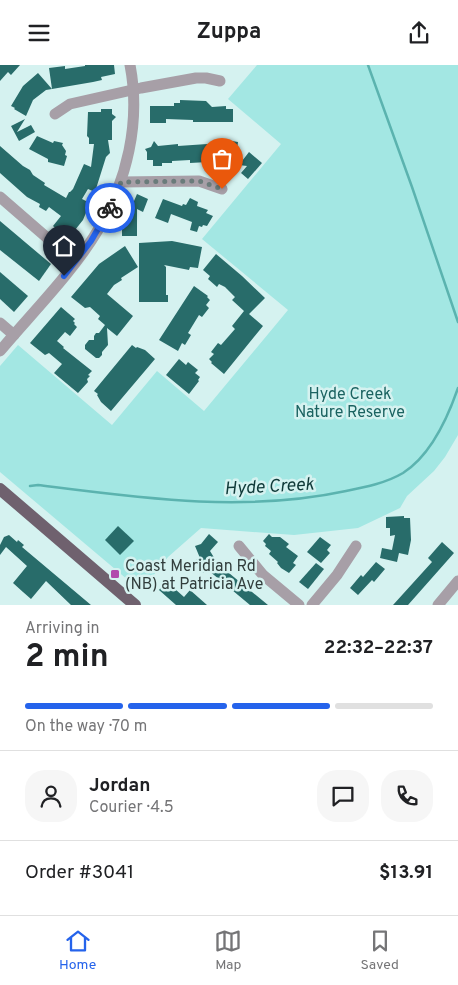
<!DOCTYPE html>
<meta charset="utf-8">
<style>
body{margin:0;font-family:Overpass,sans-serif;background:#f6f6f6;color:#202124;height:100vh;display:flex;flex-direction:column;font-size:19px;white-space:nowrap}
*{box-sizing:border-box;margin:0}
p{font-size:16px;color:#757577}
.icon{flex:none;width:28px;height:28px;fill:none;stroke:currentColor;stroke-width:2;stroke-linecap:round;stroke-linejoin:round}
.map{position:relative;height:540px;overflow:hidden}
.details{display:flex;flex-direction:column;background:#fff;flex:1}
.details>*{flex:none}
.pin{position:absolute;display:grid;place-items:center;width:42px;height:42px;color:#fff;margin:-51px -21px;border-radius:50% 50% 50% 0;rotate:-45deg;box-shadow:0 0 5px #0007}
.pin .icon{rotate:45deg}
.courier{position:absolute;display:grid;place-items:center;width:50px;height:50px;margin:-25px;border:4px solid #2563eb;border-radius:50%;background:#fff;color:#222;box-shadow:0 1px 6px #0007}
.head em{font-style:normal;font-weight:700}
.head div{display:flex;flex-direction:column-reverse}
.head{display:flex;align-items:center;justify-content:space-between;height:85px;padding:0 25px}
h1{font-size:32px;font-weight:700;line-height:38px}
.bar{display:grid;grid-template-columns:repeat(4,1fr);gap:8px 5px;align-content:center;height:60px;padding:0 25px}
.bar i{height:6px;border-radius:4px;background:#e0e0e0}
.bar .current{background:#2563eb}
.bar p{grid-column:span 4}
.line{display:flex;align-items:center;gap:12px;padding:0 25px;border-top:1px solid #e0e0e0}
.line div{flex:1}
.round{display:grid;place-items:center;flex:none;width:52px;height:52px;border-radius:20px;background:#f6f6f6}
header{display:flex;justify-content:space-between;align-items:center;height:65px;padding:0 25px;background:#fff;font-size:22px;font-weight:700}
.dock{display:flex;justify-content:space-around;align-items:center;height:70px;border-top:1px solid #e0e0e0;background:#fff;font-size:14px;color:#757577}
.dock a{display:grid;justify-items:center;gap:2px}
.dock .current{color:#2563eb}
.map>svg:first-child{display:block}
.green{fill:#a3e7e3}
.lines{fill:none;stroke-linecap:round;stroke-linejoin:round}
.stream{stroke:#5bb3af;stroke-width:2.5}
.building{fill:#286c6a}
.minor{stroke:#a79fa7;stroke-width:11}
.major{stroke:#6f616e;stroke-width:12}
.done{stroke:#6a7c7b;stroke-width:5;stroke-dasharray:0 9}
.route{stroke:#2563eb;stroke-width:6}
.poi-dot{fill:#b149ad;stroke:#d5f2f0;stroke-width:2}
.labels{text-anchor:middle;stroke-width:5;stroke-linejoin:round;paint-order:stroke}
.park-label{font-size:16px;fill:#1b6361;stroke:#d5f2f0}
.poi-label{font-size:16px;fill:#313d3c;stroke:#d5f2f0;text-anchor:start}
.water-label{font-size:18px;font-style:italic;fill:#103a39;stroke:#d5f2f0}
</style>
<header><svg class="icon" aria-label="menu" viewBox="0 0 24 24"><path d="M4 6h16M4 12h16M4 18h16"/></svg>Zuppa<svg class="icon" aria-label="share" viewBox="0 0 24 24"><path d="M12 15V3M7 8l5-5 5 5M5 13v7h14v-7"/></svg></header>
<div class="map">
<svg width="458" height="540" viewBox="0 0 458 540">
<rect width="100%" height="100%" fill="#d5f2f0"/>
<path class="green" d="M 257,0 L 458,0 L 458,370 L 445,392 L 434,406 L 407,431 L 400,443 L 358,463 L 294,470 L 201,463 L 168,492 L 141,526 L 0,407 L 0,301 L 18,280 L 112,360 L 157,306 L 204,346 L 288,245 L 202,174 L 281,79 L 228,34 Z"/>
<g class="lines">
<g class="stream">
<path d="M 368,0 L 412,122 L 458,257"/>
<path d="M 30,421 L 38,420 C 140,433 244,448 346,426 C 366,422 386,418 403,408 C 430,391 448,352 458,323"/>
</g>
</g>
<g class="building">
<path d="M 0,0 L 20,0 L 11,10 L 8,7 L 0,16 Z"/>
<path d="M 85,0 L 114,0 L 115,9 L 101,12 L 102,15 L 93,17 L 52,24 L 49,3 L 65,1 L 65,4 L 85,1 Z"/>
<path d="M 38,8 L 52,24 L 46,25 L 33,35 L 26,51 L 14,44 L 15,43 L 11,41 L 23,21 Z"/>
<path d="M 180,35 L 206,36 L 212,42 L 226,41 L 226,44 L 233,44 L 233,57 L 193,57 L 193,55 L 166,54 L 166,58 L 150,58 L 150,41 L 174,41 L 174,38 L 180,38 Z"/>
<path d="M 101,44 L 112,44 L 112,49 L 116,52 L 112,56 L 112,75 L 108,75 L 110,88 L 106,92 L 95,127 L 88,124 L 82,134 L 90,138 L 83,155 L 75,165 L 77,166 L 69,175 L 53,161 L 61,151 L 49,142 L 46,146 L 39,142 L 40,139 L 27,132 L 0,108 L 0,81 L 23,101 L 30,105 L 33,110 L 45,118 L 44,120 L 66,133 L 69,127 L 70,127 L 73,124 L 84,99 L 91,102 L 94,79 L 89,79 L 89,73 L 87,71 L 88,47 L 101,47 Z"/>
<path d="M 25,54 L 17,67 L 31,60 L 35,67 L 19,76 L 11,61 Z"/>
<path d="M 37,71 L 53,78 L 54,76 L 63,78 L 62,80 L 66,86 L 65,90 L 67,91 L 64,101 L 48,97 L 48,94 L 29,84 Z"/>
<path d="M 226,75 L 238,77 L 235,99 L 226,98 L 226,96 L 190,98 L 190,95 L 172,96 L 172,98 L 162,98 L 162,101 L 153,101 L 153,95 L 147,95 L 147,87 L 145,84 L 151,82 L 154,76 L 158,81 L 178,79 L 178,81 L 222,78 L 222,76 L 225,77 Z"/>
<path d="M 249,87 L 262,98 L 248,114 L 241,108 L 247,101 L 239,100 Z"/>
<path d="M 137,129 L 148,134 L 143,147 L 137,144 L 137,171 L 122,171 L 122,157 L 126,157 L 126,150 L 132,135 L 134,136 Z"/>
<path d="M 190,133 L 198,137 L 197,141 L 208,145 L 206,148 L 213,151 L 207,161 L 203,160 L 202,162 L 199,161 L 197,167 L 190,165 L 192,157 L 171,149 L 168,158 L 155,153 L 163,134 L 182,141 L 183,139 L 186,140 Z"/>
<path d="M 0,156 L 51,199 L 39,216 L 0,185 Z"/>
<path d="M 172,176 L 202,182 L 198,203 L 190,202 L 189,205 L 164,200 L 166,202 L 166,230 L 168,230 L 168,237 L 139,237 L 139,178 Z"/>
<path d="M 125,181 L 138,202 L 121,213 L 122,215 L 114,220 L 107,229 L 133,251 L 117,271 L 107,263 L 108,280 L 102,287 L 102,290 L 99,293 L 96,293 L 85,284 L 85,280 L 89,275 L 94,275 L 94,271 L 96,268 L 99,268 L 105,260 L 98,254 L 100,251 L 90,242 L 85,243 L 71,232 L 99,199 Z"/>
<path d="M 216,189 L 242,211 L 265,233 L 249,249 L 263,261 L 224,309 L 211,298 L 212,297 L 209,294 L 214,289 L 211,287 L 218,278 L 221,280 L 235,264 L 232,261 L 244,246 L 232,235 L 235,232 L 225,222 L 219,219 L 217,222 L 208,214 L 210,211 L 203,205 Z"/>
<path d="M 0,207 L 28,231 L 14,247 L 0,234 Z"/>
<path d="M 194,221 L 208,231 L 207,232 L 210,235 L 206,240 L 209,243 L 202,252 L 199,250 L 188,268 L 191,270 L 185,280 L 182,278 L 178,286 L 159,275 Z"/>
<path d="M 61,242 L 75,254 L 73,256 L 75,258 L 74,259 L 77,262 L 70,271 L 65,267 L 57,276 L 64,282 L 63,283 L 92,306 L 88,310 L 90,311 L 87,314 L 88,317 L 78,328 L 54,308 L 62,299 L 49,288 L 45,290 L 30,278 Z"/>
<path d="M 132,280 L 136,283 L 137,282 L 145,285 L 155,294 L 111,346 L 101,337 L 97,330 L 98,329 L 94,326 Z"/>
<path d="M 179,294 L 186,300 L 188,297 L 198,305 L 195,308 L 200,312 L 198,315 L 199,316 L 189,329 L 166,310 Z"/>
<path d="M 404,451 L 404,453 L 410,453 L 411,475 L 408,490 L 399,488 L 397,497 L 380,493 L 382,483 L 392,485 L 395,470 L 390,471 L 390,463 L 386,463 L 386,452 Z"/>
<path d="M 118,461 L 134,476 L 120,490 L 105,475 Z"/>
<path d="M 209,469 L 218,477 L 210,486 L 218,499 L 268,540 L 250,540 L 208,505 L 203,508 L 196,495 L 200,493 L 195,481 L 201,479 Z"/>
<path d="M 269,469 L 272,472 L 280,472 L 289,479 L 286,482 L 298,491 L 293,498 L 296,500 L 289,508 L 281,503 L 277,498 L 278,497 L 269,489 L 271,486 L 265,481 L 266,479 L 263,476 Z"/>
<path d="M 9,470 L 17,477 L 18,475 L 24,480 L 22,482 L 91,540 L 71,540 L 46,516 L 31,534 L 23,527 L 13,518 L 27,501 L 6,482 L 0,490 L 0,480 L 4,472 Z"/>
<path d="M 320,472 L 331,480 L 327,485 L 330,488 L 321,498 L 307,487 Z"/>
<path d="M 442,477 L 454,488 L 408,540 L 393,540 L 432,497 L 428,493 Z"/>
<path d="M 376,497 L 385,504 L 374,517 L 372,515 L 358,530 L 350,523 L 361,510 L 363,512 Z"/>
<path d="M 316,498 L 324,504 L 308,524 L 299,517 Z"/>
<path d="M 166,516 L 184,532 L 190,525 L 207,540 L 176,540 L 159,525 Z"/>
</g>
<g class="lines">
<g class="minor">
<path d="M 55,49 L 70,39 L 141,23 L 196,13 L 206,13 L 220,16"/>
<path d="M 121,117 L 199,116 L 222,124"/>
<path d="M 0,132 L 75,197"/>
<path d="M 0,258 L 14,270"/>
<path d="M 0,286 C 32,248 73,207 98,165 C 127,116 141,57 130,0"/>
<path d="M 239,481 L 263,510 L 299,540"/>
<path d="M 312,540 L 337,510 L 356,481"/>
<path d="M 438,540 L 458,516"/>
</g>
<path class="major" d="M 0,424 L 135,540"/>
</g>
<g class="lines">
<path class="done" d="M 110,143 L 121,117 L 199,116 L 222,124"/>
<path class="route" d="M 64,211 L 91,176 L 110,143"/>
</g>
<rect class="poi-dot" x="110" y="504" width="10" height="10" rx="2.5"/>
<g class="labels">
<g class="park-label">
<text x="350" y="334">Hyde Creek<tspan x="350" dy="18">Nature Reserve</tspan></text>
</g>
<g class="poi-label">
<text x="125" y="506">Coast Meridian Rd<tspan x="125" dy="18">(NB) at Patricia Ave</tspan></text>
</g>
<g class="water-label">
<text transform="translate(269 421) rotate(-3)" y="6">Hyde Creek</text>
</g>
</g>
</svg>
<div class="pin" style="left:222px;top:124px;background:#ea580c"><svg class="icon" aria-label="bag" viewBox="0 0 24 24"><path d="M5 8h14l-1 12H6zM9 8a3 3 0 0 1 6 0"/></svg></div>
<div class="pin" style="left:64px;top:211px;background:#1f2937"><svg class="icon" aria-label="home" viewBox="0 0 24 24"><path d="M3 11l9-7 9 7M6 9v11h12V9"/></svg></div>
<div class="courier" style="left:110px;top:143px"><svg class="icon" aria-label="bike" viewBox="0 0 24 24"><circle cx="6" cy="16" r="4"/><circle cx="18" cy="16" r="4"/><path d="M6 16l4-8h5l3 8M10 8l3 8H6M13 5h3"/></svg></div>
</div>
<section class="details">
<div class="head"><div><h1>2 min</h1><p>Arriving in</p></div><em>22:32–22:37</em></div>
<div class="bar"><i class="current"></i><i class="current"></i><i class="current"></i><i></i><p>On the way · 70 m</p></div>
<div class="line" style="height:90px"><a class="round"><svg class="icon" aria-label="person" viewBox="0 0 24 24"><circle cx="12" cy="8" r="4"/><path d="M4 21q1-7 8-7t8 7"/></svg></a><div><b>Jordan</b><p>Courier · 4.5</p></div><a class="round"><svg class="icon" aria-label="chat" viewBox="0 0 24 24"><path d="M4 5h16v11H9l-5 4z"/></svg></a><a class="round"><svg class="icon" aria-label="phone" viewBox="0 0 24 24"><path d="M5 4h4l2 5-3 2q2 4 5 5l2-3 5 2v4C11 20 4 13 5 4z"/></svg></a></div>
<div class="line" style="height:65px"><div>Order #3041</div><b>$13.91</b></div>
</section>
<nav class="dock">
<a class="current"><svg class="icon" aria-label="home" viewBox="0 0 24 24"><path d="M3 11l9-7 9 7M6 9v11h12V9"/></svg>Home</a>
<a><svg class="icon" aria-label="map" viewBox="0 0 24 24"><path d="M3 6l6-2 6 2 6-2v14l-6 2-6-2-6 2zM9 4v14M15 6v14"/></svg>Map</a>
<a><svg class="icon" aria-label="saved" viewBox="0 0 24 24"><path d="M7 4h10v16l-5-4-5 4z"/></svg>Saved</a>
</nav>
